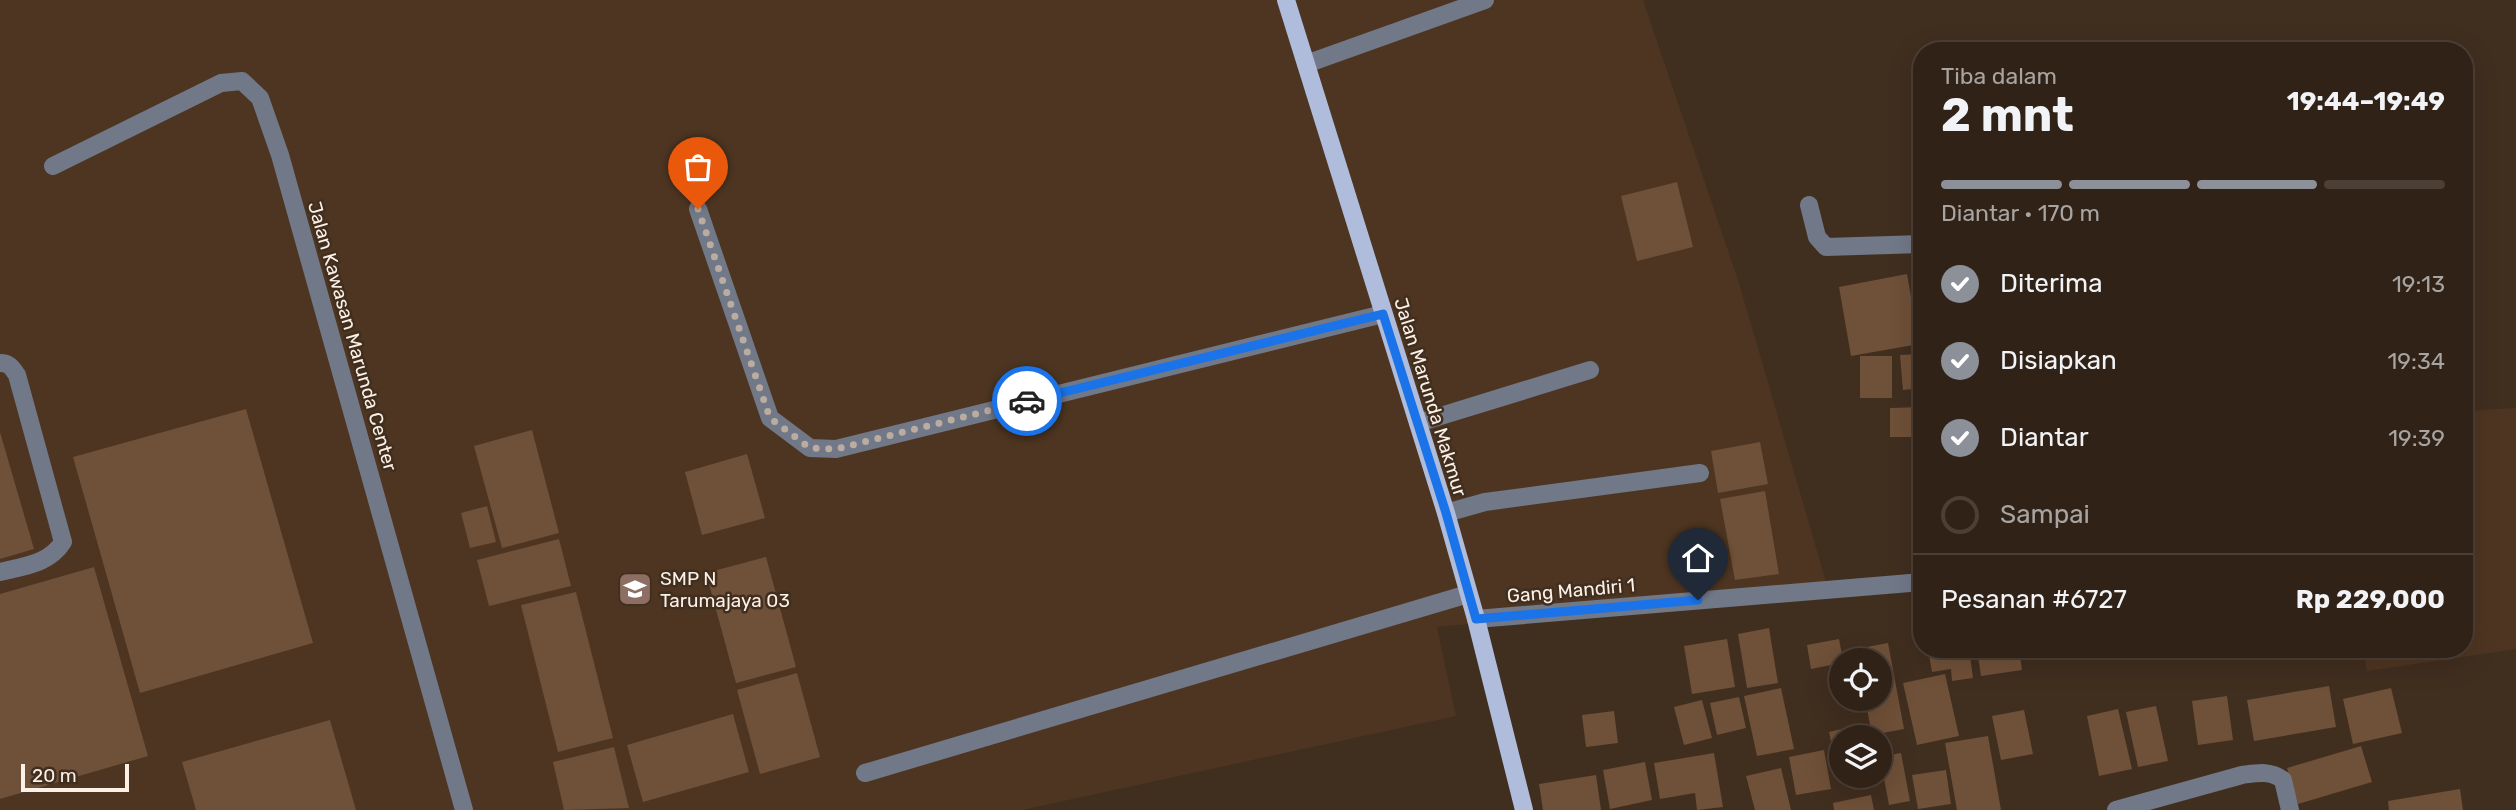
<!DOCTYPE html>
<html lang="id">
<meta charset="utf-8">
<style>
body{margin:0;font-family:Rubik,sans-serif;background:#3c2f24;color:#f1f3f6;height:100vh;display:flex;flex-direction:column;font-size:26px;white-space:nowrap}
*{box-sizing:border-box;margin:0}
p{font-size:23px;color:#a8a4a1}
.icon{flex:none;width:38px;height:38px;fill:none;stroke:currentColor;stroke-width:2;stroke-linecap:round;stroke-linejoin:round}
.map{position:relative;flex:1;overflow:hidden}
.sheet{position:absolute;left:1913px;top:42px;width:560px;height:616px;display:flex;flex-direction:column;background:#302217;border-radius:28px;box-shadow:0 7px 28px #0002,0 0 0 2px #4b3f36}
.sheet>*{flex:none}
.fabs{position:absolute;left:1829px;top:648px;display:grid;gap:14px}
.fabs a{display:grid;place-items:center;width:63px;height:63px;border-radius:50%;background:#302217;box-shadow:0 7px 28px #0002,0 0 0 2px #4b3f36;font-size:35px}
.scale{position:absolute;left:21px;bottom:18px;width:108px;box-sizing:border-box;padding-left:7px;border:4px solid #fdf0e7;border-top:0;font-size:19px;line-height:24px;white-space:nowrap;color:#fdf0e7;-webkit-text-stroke:5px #402e1f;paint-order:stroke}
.pin{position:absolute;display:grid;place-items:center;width:60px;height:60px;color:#fff;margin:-72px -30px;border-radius:50% 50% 50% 0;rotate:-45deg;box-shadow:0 0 7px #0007}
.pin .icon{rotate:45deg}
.courier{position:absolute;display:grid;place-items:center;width:70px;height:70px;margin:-35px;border:5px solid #1a73e8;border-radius:50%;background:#fff;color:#222;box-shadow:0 2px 9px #0007}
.summary em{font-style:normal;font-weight:700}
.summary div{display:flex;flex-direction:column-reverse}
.summary{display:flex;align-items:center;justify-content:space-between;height:119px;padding:0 28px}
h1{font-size:46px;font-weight:700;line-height:52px}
.bar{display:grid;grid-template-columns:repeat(4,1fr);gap:10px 7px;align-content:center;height:84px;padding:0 28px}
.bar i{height:9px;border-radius:5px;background:#4b3f36}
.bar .on{background:#8c9099}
.bar p{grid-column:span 4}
.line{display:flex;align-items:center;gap:18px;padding:0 28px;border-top:2px solid #4b3f36}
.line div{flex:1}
ol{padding:0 28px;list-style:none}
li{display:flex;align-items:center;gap:21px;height:77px}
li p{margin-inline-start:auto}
li .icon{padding:7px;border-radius:50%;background:#8c9099;color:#fff;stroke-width:4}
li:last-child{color:#a8a4a1}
li i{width:38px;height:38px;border:4px solid #4b3f36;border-radius:50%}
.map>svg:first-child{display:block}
.built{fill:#4d3521}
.building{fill:#6f5038}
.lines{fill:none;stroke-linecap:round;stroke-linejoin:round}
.minor{stroke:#717887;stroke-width:18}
.major{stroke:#afbcdb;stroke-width:18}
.done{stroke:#bbaca1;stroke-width:7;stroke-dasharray:0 12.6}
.route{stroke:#1a73e8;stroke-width:9}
.labels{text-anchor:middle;stroke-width:5;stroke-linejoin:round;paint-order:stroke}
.street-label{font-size:19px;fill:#fdf0e7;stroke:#402e1f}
.poi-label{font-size:19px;fill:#fdf0e7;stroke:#402e1f;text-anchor:start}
</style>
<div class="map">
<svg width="2516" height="810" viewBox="0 0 2516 810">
<rect width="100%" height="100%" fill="#402e1f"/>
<g class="built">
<path d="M 0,0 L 1643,0 L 1739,283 L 1829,592 L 1437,627 L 1456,716 L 1022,810 L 0,810 Z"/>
<path d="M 2516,408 L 2516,649 L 2367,671 L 2363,649 L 2464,649 L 2464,411 Z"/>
</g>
<g class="building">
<path d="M 1677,182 L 1693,247 L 1637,261 L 1621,196 Z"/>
<path d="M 1907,274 L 1919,344 L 1851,356 L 1839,287 Z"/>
<path d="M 1922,354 L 1922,388 L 1903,390 L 1900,355 Z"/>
<rect x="1860" y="356" width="32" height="42"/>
<path d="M 1922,407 L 1922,437 L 1890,437 L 1890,408 Z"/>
<path d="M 246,409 L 313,643 L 140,693 L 73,457 Z"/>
<path d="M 532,430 L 559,533 L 502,548 L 474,446 Z"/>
<path d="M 0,432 L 34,549 L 0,559 Z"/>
<path d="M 1760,442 L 1768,484 L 1718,493 L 1711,451 Z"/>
<path d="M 747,454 L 765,518 L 702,535 L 685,472 Z"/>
<path d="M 1765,491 L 1779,574 L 1735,580 L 1720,499 Z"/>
<path d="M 487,506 L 496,542 L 470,548 L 461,513 Z"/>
<path d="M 559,539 L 571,586 L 489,606 L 477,560 Z"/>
<path d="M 766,557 L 796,667 L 736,683 L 706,573 Z"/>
<path d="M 94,567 L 148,756 L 0,799 L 0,594 Z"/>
<path d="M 576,592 L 613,738 L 558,752 L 521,605 Z"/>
<path d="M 1769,628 L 1778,683 L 1747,688 L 1738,634 Z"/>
<path d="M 1727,639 L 1735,687 L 1692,694 L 1684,646 Z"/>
<path d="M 1839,639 L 1843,660 L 1841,663 L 1811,669 L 1807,645 Z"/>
<path d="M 1888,643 L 1904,729 L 1872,735 L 1865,698 L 1880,698 L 1880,660 L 1858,660 L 1856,649 Z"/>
<path d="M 1928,649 L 1969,649 L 1973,678 L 1952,681 L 1951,669 L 1932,672 Z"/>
<path d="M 1977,649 L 2019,649 L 2022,670 L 1981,676 Z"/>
<path d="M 797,673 L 820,757 L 760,774 L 737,690 Z"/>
<path d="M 1945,674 L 1959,736 L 1917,745 L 1903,683 Z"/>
<path d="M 2329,686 L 2336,727 L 2254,741 L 2247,700 Z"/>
<path d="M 1781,688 L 1794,749 L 1757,756 L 1744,696 Z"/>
<path d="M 2391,688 L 2402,733 L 2353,744 L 2343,699 Z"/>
<path d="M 2227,696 L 2233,740 L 2198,745 L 2192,701 Z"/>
<path d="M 1739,697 L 1746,728 L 1717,735 L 1710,703 Z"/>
<path d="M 1702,700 L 1712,738 L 1684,745 L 1674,707 Z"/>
<path d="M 2156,706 L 2168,761 L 2138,767 L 2126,712 Z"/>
<path d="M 2118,709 L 2132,769 L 2099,776 L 2087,716 Z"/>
<path d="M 2024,710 L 2033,754 L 2001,760 L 1992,716 Z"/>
<path d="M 1614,711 L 1618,743 L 1586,747 L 1582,715 Z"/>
<path d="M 733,714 L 749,772 L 643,802 L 627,745 Z"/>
<path d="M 330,720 L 356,810 L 196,810 L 182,762 Z"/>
<path d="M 1863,724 L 1866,737 L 1841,737 L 1841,775 L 1849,776 L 1839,779 L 1829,732 Z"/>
<path d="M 1988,736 L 2001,810 L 1957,810 L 1945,743 Z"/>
<path d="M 2361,746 L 2372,782 L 2298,804 L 2287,768 Z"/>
<path d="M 614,747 L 629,808 L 564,810 L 553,762 Z"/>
<path d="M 1824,750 L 1831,789 L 1796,795 L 1789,757 Z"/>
<path d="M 1714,753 L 1723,807 L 1697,810 L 1695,793 L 1660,799 L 1654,763 Z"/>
<path d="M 1901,753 L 1910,801 L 1889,805 L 1880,757 Z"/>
<path d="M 1645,762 L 1652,800 L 1610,809 L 1603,770 Z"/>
<path d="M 1781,768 L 1791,810 L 1755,810 L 1746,776 Z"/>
<path d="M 1946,770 L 1951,804 L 1918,809 L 1912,775 Z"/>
<path d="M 1596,775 L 1601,810 L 1543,810 L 1539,784 Z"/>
<path d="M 2460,789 L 2463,810 L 2389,810 L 2388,801 Z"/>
<path d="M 1871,795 L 1874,810 L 1834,810 L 1833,803 Z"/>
</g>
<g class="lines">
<g class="minor">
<path d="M 1306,64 L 1485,0"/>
<path d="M 53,166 L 221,83 L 242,81 L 260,98 L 280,155 L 464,810"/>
<path d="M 1809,205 L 1817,237 L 1826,247 L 1922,244"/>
<path d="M 698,209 L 770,418 L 810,448 L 836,449 L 1383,314"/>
<path d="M 0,363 C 10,363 12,368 17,375 L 63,542 C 49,564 24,566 0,572"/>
<path d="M 1418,423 L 1590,370"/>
<path d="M 1446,513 L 1485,502 L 1700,473"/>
<path d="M 1476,619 L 1922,582"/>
<path d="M 865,773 L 1468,594"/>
<path d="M 2116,810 L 2242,775 C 2257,773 2270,770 2283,780 L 2290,810"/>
</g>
<path class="major" d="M 1286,0 L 1446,513 L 1476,619 L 1524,810"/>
</g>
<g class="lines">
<path class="done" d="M 698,209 L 770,418 L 810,448 L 836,449 L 1027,401"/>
<path class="route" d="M 1027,401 L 1383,314 L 1446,513 L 1476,619 L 1698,600"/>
</g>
<defs>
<g id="school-square" transform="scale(1.75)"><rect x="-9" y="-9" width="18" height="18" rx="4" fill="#8d6e63" stroke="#402e1f"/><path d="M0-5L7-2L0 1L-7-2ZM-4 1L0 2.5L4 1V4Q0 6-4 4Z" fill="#fff"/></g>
</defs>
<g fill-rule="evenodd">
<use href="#school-square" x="635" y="589"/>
</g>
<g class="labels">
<g class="street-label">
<text transform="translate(353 336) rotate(74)" y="7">Jalan Kawasan Marunda Center</text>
<text transform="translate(1431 397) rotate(73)" y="7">Jalan Marunda Makmur</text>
<text transform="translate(1571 590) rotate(-5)" y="7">Gang Mandiri 1</text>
</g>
<g class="poi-label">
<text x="660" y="585">SMP N<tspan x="660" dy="22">Tarumajaya 03</tspan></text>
</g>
</g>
</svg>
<div class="fabs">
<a><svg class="icon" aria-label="locate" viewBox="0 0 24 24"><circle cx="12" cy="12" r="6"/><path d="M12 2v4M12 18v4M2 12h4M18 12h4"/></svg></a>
<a><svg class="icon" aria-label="layers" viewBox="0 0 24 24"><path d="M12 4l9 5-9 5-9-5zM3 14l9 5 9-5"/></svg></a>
</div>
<div class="scale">20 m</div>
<div class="pin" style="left:698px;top:209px;background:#ea580c"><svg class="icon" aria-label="bag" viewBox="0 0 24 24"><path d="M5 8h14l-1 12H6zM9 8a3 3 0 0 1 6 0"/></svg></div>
<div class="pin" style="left:1698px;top:600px;background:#1f2937"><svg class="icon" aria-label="home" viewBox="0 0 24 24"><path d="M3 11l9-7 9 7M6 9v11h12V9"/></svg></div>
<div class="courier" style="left:1027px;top:401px"><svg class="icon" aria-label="car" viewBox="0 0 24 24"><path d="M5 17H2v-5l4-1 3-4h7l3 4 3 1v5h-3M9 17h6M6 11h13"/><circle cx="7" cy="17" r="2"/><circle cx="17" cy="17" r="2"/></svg></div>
<section class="sheet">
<div class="summary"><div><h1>2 mnt</h1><p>Tiba dalam</p></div><em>19:44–19:49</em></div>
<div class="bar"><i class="on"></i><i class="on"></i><i class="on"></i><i></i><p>Diantar · 170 m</p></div>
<ol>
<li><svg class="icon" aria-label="check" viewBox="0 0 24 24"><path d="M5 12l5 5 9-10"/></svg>Diterima<p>19:13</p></li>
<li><svg class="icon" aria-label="check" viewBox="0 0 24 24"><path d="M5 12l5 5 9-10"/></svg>Disiapkan<p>19:34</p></li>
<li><svg class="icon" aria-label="check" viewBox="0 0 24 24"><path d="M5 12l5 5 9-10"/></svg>Diantar<p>19:39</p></li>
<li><i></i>Sampai</li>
</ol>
<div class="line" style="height:91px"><div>Pesanan #6727</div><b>Rp 229,000</b></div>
</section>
</div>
